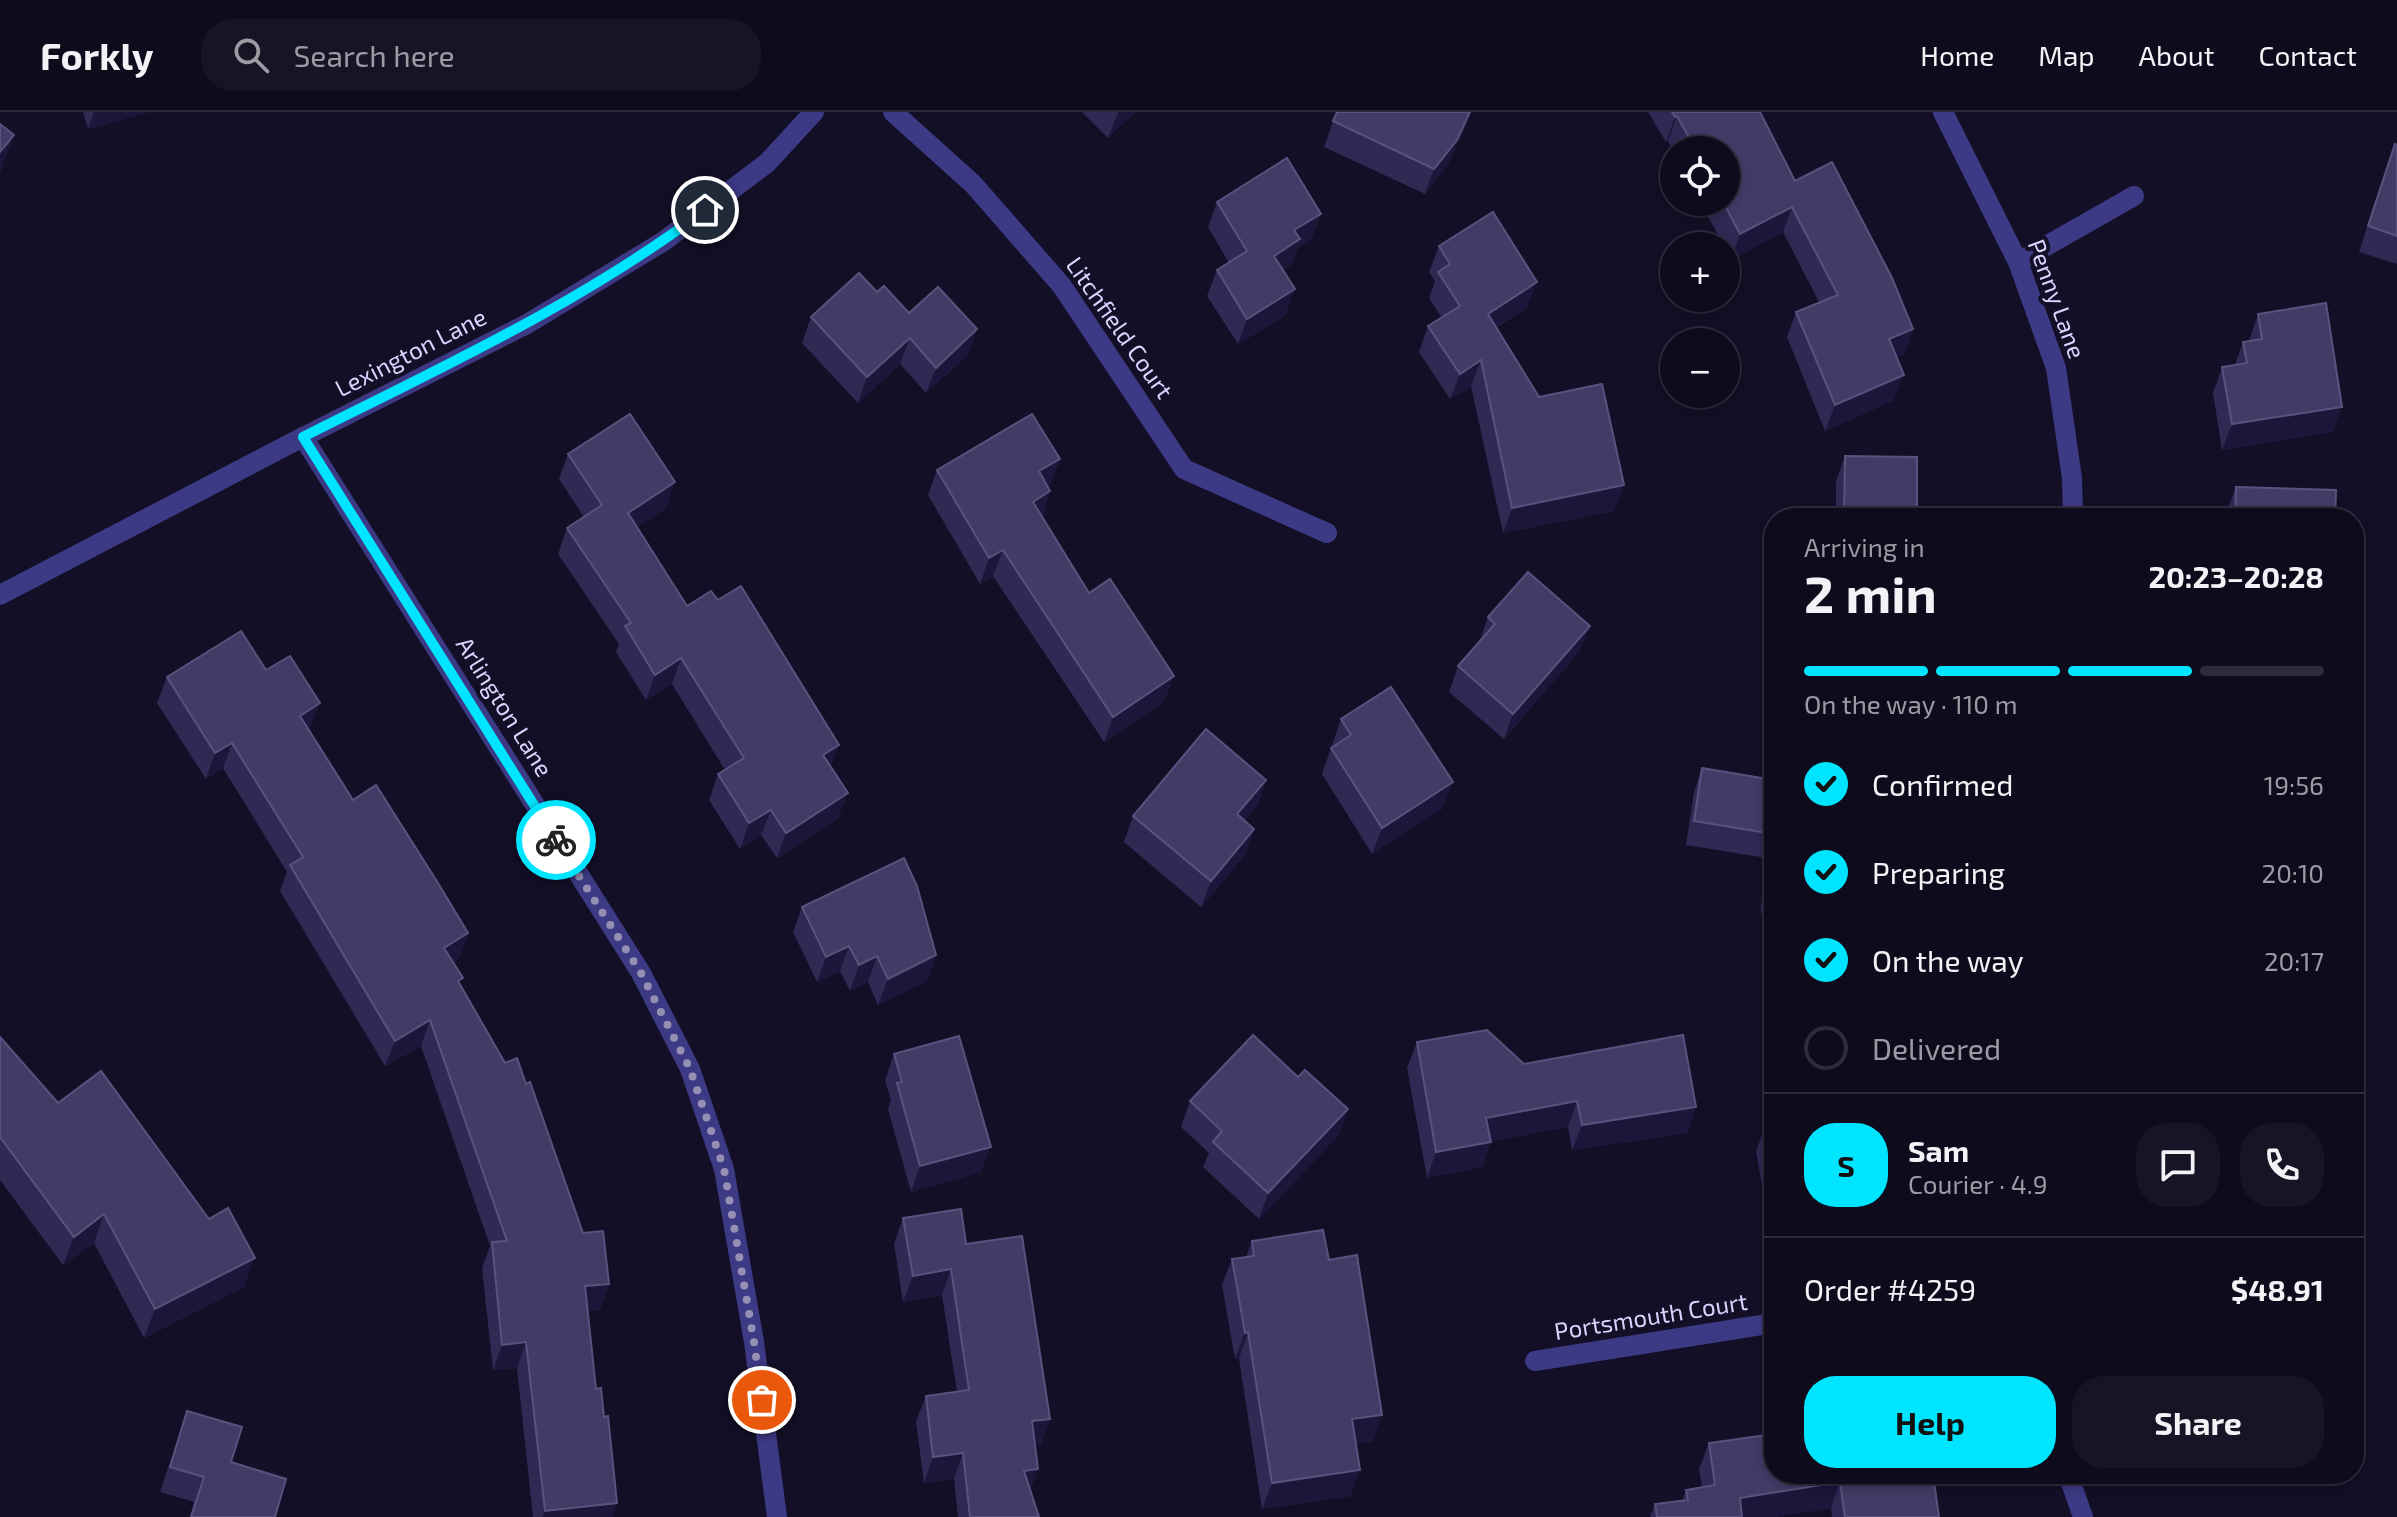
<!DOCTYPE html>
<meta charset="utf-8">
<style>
body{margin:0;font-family:"Exo 2",sans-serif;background:#171425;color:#f1f3f6;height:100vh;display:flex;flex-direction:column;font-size:30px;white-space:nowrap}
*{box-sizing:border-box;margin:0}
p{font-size:26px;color:#9b9ba3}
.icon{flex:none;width:44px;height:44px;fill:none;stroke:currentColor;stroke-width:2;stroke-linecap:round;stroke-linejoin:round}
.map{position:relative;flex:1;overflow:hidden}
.drawer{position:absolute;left:1764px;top:396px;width:600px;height:976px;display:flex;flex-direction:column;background:#0e0b1c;border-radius:32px;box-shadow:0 4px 12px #0003,0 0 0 2px #2e2b3b}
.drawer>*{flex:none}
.tools{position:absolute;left:1660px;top:24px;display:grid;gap:16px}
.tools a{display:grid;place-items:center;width:80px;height:80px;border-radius:50%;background:#0e0b1c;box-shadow:0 4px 12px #0003,0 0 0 2px #2e2b3b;font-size:40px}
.pin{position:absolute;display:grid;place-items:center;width:68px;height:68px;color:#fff;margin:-34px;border:4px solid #fff;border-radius:50%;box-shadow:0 2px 8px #0007}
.courier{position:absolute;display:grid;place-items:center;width:80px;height:80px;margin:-40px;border:6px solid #00e5ff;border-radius:50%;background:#fff;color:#222;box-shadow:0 2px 10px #0007}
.head em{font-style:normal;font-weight:700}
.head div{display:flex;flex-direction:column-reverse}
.head{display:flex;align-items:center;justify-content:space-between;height:136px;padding:0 40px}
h1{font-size:52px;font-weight:700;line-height:60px}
.bar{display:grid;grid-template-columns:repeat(4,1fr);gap:12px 8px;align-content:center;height:96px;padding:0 40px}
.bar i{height:10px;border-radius:6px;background:#2e2b3b}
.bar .on{background:#00e5ff}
.bar p{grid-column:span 4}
.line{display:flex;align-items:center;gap:20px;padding:0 40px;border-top:2px solid #2e2b3b}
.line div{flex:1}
.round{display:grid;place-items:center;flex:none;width:84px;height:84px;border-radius:32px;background:#171425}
ol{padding:0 40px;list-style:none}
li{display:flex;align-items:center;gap:24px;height:88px}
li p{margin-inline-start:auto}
li .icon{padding:8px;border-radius:50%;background:#00e5ff;color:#111;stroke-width:4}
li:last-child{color:#9b9ba3}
li i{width:44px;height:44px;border:4px solid #2e2b3b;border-radius:50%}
.action{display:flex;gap:16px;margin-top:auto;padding:16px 40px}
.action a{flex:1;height:92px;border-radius:32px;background:#00e5ff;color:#111;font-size:32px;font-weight:700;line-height:92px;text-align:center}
.action a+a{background:#171425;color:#f1f3f6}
header{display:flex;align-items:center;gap:48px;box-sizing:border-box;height:112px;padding:0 40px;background:#0e0b1c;border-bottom:2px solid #2e2b3b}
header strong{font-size:38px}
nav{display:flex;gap:44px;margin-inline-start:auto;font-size:28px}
.search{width:560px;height:72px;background:#171425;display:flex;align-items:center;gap:20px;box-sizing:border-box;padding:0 28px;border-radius:32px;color:#9b9ba3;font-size:30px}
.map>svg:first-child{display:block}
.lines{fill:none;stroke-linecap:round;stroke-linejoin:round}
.minor{stroke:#3d3a85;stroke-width:20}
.wall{fill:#312854}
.shaded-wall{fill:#1d163a}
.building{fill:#433a66;stroke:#5a527e;stroke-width:2}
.done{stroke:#948fb3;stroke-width:8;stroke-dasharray:0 14.4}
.route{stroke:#00e5ff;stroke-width:10}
.labels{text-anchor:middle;stroke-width:8;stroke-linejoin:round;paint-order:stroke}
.street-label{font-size:24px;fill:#d9d4ff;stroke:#130f26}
</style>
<header>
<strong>Forkly</strong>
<div class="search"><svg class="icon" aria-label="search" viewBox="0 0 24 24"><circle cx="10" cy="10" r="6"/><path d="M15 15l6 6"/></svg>Search here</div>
<nav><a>Home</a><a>Map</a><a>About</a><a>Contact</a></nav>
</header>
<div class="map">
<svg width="2397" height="1405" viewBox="0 0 2397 1405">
<rect width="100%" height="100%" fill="#130f26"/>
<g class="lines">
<g class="minor">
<path d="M 893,0 L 973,72 L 1062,174 L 1184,357 L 1327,421"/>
<path d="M 1943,0 L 2018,150 L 2056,256 L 2072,366 L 2073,406"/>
<path d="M 2018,150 L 2134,84"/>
<path d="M 303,325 L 641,861 L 690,957 L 724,1057 L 754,1230 L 777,1405"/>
<path d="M 0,483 L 303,325 L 527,212 L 664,129 L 767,51 L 814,0"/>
<path d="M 1535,1249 L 1774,1211"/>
<path d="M 2068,1362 L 2083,1405"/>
</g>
</g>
<g class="wall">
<path d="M 83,0 L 149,0 L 88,17 Z"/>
<path d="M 1082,0 L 1135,0 L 1108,26 Z"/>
<path d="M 1648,0 L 1760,0 L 1795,69 L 1913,217 L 1904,242 L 1897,245 L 1894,288 L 1825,319 L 1787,225 L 1796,200 L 1819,190 L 1783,120 L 1731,148 L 1726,138 L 1726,134 L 1724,134 L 1700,90 L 1726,90 L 1726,38 L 1674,38 L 1674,40 L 1668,29 L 1666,30 Z"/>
<path d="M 1333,9 L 1467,11 L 1447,54 L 1425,82 L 1324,35 Z"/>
<path d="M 2395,32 L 2397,33 L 2397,152 L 2359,140 Z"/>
<path d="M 1217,90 L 1312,127 L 1298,136 L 1291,153 L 1283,158 L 1286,203 L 1238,232 L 1207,184 L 1217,158 L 1229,151 L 1208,115 Z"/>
<path d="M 1439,134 L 1527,195 L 1496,216 L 1539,285 L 1624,373 L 1614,399 L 1503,421 L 1471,274 L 1450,287 L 1419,240 L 1428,214 L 1442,206 L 1429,186 L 1435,169 L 1429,160 Z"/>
<path d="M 877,180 L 909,201 L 977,217 L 968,243 L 926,281 L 900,252 L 858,291 L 802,231 L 811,205 Z"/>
<path d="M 2258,202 L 2333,320 L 2222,338 L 2213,281 L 2222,255 L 2235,253 L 2243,230 L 2249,229 Z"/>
<path d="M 568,342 L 666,396 L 637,415 L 687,494 L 831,655 L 838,706 L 777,746 L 761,723 L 740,737 L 709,688 L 718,662 L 725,658 L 672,572 L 646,588 L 616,540 L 619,532 L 558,442 L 567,416 L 584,405 L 559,367 Z"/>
<path d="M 1845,344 L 1917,406 L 1836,406 L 1836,369 Z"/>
<path d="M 1060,347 L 1050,373 L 1048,374 L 1050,379 L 1042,404 L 1089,481 L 1164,590 L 1104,630 L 993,464 L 980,472 L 928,383 L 937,358 Z"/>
<path d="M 2236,375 L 2335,406 L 2226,406 L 2226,401 Z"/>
<path d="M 1488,505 L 1580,539 L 1504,627 L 1449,580 L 1458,554 L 1479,531 Z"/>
<path d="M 266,558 L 310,616 L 309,618 L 353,688 L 468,821 L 459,847 L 453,850 L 460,873 L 505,951 L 526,972 L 583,1121 L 609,1172 L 600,1197 L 588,1199 L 596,1277 L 617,1391 L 612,1405 L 533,1405 L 517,1256 L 493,1258 L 482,1156 L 490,1134 L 421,934 L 385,954 L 280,779 L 287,760 L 223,656 L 206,667 L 157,591 L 167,565 Z"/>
<path d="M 1341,607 L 1443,696 L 1372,742 L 1322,662 L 1331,636 L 1333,635 L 1332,633 Z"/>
<path d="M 1702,656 L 1774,668 L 1774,804 L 1760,802 L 1767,746 L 1686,733 L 1694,680 Z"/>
<path d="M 1266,668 L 1257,694 L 1244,709 L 1254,717 L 1245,743 L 1201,795 L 1124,730 L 1133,704 Z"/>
<path d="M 802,795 L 936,843 L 927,869 L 878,893 L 868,870 L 850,879 L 840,859 L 817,870 L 793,820 Z"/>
<path d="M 0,925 L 58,991 L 244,1175 L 144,1226 L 94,1131 L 63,1153 L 0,1068 Z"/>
<path d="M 1417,930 L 1524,952 L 1687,1021 L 1572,1038 L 1568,1015 L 1491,1029 L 1482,1055 L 1427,1066 L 1407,956 Z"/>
<path d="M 894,942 L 981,1060 L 911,1080 L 888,997 L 891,988 L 885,968 Z"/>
<path d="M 1298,965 L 1348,997 L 1339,1023 L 1259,1107 L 1203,1055 L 1209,1041 L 1181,1015 L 1190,989 Z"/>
<path d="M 1774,1012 L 1774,1095 L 1766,1096 L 1756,1039 L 1765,1014 Z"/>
<path d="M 903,1106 L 966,1132 L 1050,1307 L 1041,1333 L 1035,1333 L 1031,1378 L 1039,1405 L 958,1405 L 954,1367 L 924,1371 L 916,1309 L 926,1284 L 957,1280 L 942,1183 L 903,1190 L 894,1132 Z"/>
<path d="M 1252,1129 L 1329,1148 L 1373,1329 L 1356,1331 L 1351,1384 L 1262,1397 L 1239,1246 L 1235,1247 L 1222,1173 L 1232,1147 L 1246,1145 Z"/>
<path d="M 187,1299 L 231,1350 L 275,1405 L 190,1405 L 194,1390 L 160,1380 Z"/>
<path d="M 1709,1331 L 1933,1362 L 1939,1405 L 1832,1405 L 1831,1396 L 1773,1405 L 1650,1405 L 1655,1392 L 1682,1389 L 1686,1378 L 1702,1375 L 1699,1357 Z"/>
</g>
<g class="shaded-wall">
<path d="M 94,0 L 149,0 L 88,17 Z"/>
<path d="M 1118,0 L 1135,0 L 1108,26 L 1118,1 Z"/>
<path d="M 1470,0 L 1471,0 L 1467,11 L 1447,54 L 1425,82 L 1434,57 Z"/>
<path d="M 1677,4 L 1668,29 L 1666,30 L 1675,5 Z"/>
<path d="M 14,23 L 1,59 L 0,60 L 0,40 Z"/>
<path d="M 1792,95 L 1783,120 L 1731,148 L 1740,122 Z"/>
<path d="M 1321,102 L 1312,127 L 1298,136 L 1291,153 L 1265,169 L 1274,144 L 1294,118 Z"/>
<path d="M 1537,170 L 1527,195 L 1478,227 L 1488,202 Z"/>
<path d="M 1295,177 L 1286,203 L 1238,232 L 1247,207 Z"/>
<path d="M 977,217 L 968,243 L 926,281 L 936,256 Z"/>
<path d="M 1913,217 L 1904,242 L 1880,252 L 1889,227 Z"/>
<path d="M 910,226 L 900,252 L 858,291 L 867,265 Z"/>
<path d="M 1481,248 L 1471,274 L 1450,287 L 1460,262 Z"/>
<path d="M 1904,263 L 1894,288 L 1825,319 L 1835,293 Z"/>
<path d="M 2342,295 L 2333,320 L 2222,338 L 2232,312 Z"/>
<path d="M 1060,347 L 1050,373 L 1029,384 L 1039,359 Z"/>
<path d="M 675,370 L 666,396 L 619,427 L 628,401 Z"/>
<path d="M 1624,373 L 1614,399 L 1503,421 L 1512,396 Z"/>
<path d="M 1050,379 L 1041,405 L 1033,390 Z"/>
<path d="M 1003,438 L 993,464 L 980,472 L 989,446 Z"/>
<path d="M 1590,514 L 1580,539 L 1504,627 L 1513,602 Z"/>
<path d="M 681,546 L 672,572 L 646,588 L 655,563 Z"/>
<path d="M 1174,564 L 1164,590 L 1104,630 L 1113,605 Z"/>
<path d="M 320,591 L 310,616 L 291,629 L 300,604 Z"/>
<path d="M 232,631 L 223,656 L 206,667 L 215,641 Z"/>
<path d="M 839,633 L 829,658 L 823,643 Z"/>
<path d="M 1266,668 L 1257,694 L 1228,728 L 1237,702 Z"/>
<path d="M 1453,670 L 1443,696 L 1372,742 L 1382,716 Z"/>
<path d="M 848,681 L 838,706 L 777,746 L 786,721 Z"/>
<path d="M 771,698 L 761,723 L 740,737 L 749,711 Z"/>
<path d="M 1254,717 L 1245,743 L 1201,795 L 1211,769 Z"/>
<path d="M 1769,778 L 1774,779 L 1774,804 L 1760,802 Z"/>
<path d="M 468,821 L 459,847 L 435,861 L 444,836 Z"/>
<path d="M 849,834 L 840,859 L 817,870 L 826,845 Z"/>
<path d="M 936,843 L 927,869 L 878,893 L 888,867 Z"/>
<path d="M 877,844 L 868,870 L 850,879 L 859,853 Z"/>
<path d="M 430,908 L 421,934 L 385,954 L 395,929 Z"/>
<path d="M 1577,989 L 1568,1015 L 1477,1032 L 1486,1006 Z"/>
<path d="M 1696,995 L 1687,1021 L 1572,1038 L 1582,1013 Z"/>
<path d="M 1348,997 L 1339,1023 L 1259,1107 L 1268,1081 Z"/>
<path d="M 1491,1030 L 1482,1055 L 1427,1066 L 1436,1040 Z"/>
<path d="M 991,1035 L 981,1060 L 911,1080 L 920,1054 Z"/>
<path d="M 1774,1073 L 1774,1095 L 1766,1096 Z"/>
<path d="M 104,1102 L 94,1131 L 63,1153 L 74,1125 Z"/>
<path d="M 255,1146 L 244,1175 L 144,1226 L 155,1197 Z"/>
<path d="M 951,1157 L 942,1183 L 903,1190 L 913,1164 Z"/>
<path d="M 609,1172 L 600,1197 L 576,1200 L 585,1174 Z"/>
<path d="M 1248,1220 L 1239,1246 L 1235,1247 L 1245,1221 Z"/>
<path d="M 526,1230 L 517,1256 L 493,1258 L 502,1233 Z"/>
<path d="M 1382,1303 L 1373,1329 L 1343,1333 L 1352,1307 Z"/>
<path d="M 1050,1307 L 1041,1333 L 1023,1335 L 1032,1309 Z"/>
<path d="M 963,1341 L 954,1367 L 924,1371 L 933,1345 Z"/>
<path d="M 1038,1357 L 1029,1383 L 1024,1359 Z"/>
<path d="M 1360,1358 L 1351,1384 L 1262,1397 L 1272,1371 Z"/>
<path d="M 1840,1370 L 1831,1396 L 1773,1405 L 1733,1405 L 1740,1386 Z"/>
<path d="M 617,1391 L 612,1405 L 542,1405 L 545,1399 Z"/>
</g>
<g class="building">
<path d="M 1337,0 L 1470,0 L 1457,28 L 1434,57 L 1333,9 Z"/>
<path d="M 1672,0 L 1760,0 L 1795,69 L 1832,50 L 1892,166 L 1913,217 L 1889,227 L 1904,263 L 1835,293 L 1796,200 L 1838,183 L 1792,95 L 1740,122 L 1723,90 L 1726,90 L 1726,38 L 1696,38 L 1677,4 L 1675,5 Z"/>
<path d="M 0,12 L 14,23 L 0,40 Z"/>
<path d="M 2395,32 L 2397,33 L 2397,124 L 2368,114 Z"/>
<path d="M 1287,46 L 1321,102 L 1294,118 L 1300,127 L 1274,144 L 1295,177 L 1247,207 L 1217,158 L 1247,139 L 1217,90 Z"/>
<path d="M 1493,100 L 1537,170 L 1488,202 L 1539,285 L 1602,272 L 1624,373 L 1512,396 L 1481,248 L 1460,262 L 1428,214 L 1460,194 L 1438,160 L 1450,152 L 1439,134 Z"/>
<path d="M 859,161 L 877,180 L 884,174 L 909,201 L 938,175 L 977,217 L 936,256 L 910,226 L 867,265 L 811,205 Z"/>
<path d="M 2326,191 L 2342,295 L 2232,312 L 2222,255 L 2247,251 L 2243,230 L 2262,227 L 2258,202 Z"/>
<path d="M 630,302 L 675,370 L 628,401 L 687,494 L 711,479 L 718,488 L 741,474 L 839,633 L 823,643 L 848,681 L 786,721 L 771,698 L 749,711 L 718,662 L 744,646 L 681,546 L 655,563 L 625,514 L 631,511 L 567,416 L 602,393 L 568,342 Z"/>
<path d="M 1032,302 L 1060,347 L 1039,359 L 1050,379 L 1033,390 L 1089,481 L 1110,467 L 1174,564 L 1113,605 L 1003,438 L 989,446 L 937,358 Z"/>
<path d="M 1845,344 L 1917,345 L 1917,406 L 1844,406 Z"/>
<path d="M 2236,375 L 2336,378 L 2335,406 L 2235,406 Z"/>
<path d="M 1528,460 L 1590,514 L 1513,602 L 1458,554 L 1495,512 L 1488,505 Z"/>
<path d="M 241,519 L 266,558 L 290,544 L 320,591 L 300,604 L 353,688 L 376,673 L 438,771 L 468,821 L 444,836 L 463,866 L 458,869 L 505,951 L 517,946 L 526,972 L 530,970 L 583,1121 L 603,1119 L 609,1172 L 585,1174 L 596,1277 L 601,1276 L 604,1305 L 608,1304 L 617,1391 L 545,1399 L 526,1230 L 502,1233 L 492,1130 L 507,1129 L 430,908 L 395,929 L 290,753 L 303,745 L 232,631 L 215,641 L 167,565 Z"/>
<path d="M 1391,575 L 1453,670 L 1382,716 L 1331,636 L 1351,623 L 1341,607 Z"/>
<path d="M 1206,617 L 1266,668 L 1237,702 L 1254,717 L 1211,769 L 1133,704 Z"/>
<path d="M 1702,656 L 1774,668 L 1774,722 L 1694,709 Z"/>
<path d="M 1774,738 L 1774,779 L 1769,778 Z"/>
<path d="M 904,746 L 917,774 L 936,843 L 888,867 L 877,844 L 859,853 L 849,834 L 826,845 L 802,795 Z"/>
<path d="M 1487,918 L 1524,952 L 1683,923 L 1696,995 L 1582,1013 L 1577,989 L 1486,1006 L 1491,1030 L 1436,1040 L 1417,930 Z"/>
<path d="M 1253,923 L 1298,965 L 1305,958 L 1348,997 L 1268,1081 L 1213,1030 L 1222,1019 L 1190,989 Z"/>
<path d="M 959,924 L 991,1035 L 920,1054 L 897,971 L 902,970 L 894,942 Z"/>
<path d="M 0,925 L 58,991 L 101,959 L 209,1107 L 228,1096 L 255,1146 L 155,1197 L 104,1102 L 74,1125 L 0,1025 Z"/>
<path d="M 1774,1012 L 1774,1066 L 1765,1014 Z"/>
<path d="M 961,1097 L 966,1132 L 1022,1124 L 1050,1307 L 1032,1309 L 1038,1357 L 1024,1359 L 1039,1405 L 970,1405 L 963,1341 L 933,1345 L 926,1284 L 969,1278 L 951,1157 L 913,1164 L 903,1106 Z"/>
<path d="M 1323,1118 L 1329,1148 L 1357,1143 L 1382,1303 L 1352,1307 L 1360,1358 L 1272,1371 L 1248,1220 L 1245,1221 L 1232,1147 L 1254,1144 L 1252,1129 Z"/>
<path d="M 187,1299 L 242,1315 L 231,1350 L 286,1367 L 275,1405 L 191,1405 L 204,1365 L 170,1355 Z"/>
<path d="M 1774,1322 L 1774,1362 L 1933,1362 L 1939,1405 L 1845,1405 L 1840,1370 L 1740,1386 L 1742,1405 L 1657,1405 L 1655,1392 L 1688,1388 L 1686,1378 L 1715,1373 L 1709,1331 Z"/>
</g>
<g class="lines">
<path class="done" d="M 556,728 L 641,861 L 690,957 L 724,1057 L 754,1230 L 762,1288"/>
<path class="route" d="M 556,728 L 303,325 C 440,256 582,191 705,98"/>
</g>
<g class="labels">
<g class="street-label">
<text transform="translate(2056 187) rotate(70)" y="8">Penny Lane</text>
<text transform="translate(1119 216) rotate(55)" y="8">Litchfield Court</text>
<text transform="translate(411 241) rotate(-27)" y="8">Lexington Lane</text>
<text transform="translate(504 595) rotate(58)" y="8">Arlington Lane</text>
<text transform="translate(1651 1205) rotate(-9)" y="8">Portsmouth Court</text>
</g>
</g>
</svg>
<div class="tools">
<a><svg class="icon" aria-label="locate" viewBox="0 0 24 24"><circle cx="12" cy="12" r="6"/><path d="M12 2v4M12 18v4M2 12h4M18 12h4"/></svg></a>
<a>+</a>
<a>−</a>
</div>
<div class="pin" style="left:762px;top:1288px;background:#ea580c"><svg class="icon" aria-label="bag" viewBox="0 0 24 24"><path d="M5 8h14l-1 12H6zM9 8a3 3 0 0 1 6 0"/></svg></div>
<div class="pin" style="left:705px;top:98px;background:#1f2937"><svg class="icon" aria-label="home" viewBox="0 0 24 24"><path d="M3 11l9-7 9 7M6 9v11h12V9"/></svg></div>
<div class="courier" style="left:556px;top:728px"><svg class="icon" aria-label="bike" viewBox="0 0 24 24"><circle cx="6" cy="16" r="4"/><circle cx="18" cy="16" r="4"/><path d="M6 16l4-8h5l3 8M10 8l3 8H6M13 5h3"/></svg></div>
<section class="drawer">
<div class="head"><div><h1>2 min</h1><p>Arriving in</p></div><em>20:23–20:28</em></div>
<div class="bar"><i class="on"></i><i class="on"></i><i class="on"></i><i></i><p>On the way · 110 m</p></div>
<ol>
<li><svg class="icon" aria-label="check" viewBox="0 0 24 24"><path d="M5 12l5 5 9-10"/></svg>Confirmed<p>19:56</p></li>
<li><svg class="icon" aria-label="check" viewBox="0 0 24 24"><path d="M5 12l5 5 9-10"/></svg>Preparing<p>20:10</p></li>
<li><svg class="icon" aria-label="check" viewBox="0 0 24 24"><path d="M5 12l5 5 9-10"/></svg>On the way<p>20:17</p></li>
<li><i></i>Delivered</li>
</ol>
<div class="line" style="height:144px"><b class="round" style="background:#00e5ff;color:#111">S</b><div><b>Sam</b><p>Courier · 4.9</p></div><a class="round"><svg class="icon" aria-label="chat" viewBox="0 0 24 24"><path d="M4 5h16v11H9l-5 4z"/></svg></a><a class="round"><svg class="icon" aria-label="phone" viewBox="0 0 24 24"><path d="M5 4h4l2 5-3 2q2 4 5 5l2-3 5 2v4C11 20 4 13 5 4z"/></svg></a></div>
<div class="line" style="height:104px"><div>Order #4259</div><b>$48.91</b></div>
<div class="action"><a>Help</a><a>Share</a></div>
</section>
</div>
